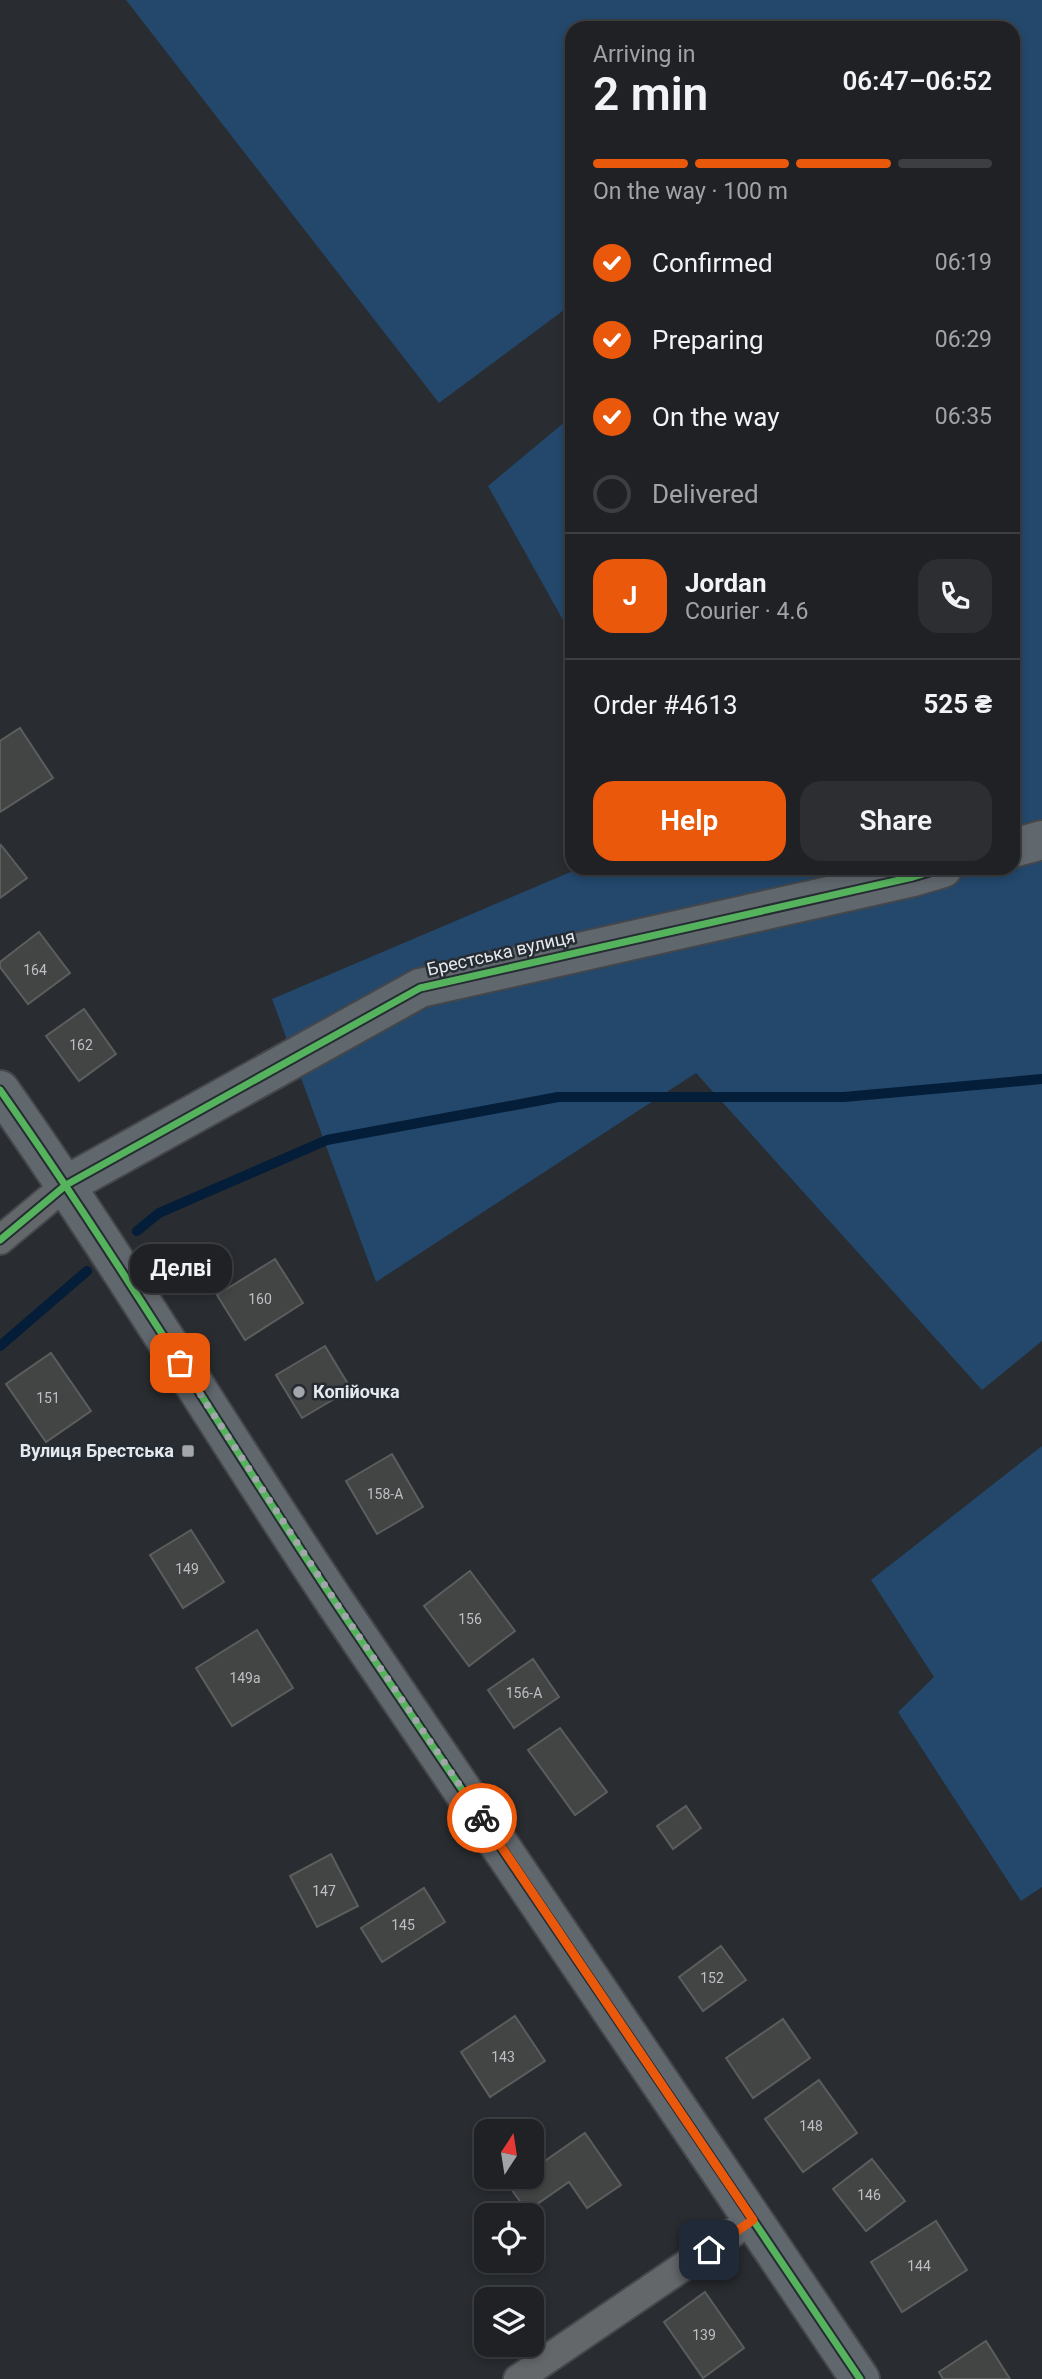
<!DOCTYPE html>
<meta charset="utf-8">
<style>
body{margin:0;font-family:Roboto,sans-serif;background:#2c2e31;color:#f1f3f6;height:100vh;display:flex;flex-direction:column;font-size:26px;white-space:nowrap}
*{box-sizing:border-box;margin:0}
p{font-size:23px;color:#a1a3a6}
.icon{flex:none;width:38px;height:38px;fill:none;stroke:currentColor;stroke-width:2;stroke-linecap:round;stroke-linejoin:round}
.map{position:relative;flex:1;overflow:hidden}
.sheet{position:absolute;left:565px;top:21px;width:455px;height:854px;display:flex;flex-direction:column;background:#1f2124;border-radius:21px;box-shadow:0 4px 10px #0003,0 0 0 2px #3c3e41}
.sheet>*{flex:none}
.needle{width:46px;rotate:12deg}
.tools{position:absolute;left:474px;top:2119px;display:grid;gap:14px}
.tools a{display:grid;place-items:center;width:70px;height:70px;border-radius:14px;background:#1f2124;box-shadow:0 4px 10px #0003,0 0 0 2px #3c3e41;font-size:35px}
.pin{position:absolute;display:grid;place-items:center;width:60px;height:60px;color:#fff;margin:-30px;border-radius:14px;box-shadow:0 4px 10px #0006}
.courier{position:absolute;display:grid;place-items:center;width:70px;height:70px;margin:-35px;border:5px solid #ea580c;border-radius:50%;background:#fff;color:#222;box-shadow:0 2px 9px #0007}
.bubble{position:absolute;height:49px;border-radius:21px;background:#1f2124;box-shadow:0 4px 10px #0003,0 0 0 2px #3c3e41;font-size:23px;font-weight:600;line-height:49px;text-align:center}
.summary em{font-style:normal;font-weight:600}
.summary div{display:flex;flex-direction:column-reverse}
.summary{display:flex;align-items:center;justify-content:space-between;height:119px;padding:0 28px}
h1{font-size:46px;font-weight:600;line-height:52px}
.bar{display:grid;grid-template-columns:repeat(4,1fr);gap:10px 7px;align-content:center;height:84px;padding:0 28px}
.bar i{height:9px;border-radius:5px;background:#3c3e41}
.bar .active{background:#ea580c}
.bar p{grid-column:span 4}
.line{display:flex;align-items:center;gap:18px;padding:0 28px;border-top:2px solid #3c3e41}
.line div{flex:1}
.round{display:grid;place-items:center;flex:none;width:74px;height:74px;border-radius:21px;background:#2c2e31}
ol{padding:0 28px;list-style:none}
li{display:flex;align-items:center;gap:21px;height:77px}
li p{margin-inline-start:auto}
li .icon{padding:7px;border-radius:50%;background:#ea580c;color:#fff;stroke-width:4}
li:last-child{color:#a1a3a6}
li i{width:38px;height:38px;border:4px solid #3c3e41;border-radius:50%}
.action{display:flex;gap:14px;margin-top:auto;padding:14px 28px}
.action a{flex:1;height:80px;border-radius:21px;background:#ea580c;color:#fff;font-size:28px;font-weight:600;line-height:80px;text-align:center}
.action a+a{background:#2c2e31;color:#f1f3f6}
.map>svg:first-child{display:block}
.green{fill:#23486c}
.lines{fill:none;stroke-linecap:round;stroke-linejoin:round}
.stream{stroke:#041d38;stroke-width:10}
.building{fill:#434444;stroke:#5c5e5e;stroke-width:2}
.street-casing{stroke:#45474b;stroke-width:32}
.secondary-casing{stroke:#45474b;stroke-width:42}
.street{stroke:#64676a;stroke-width:28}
.secondary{stroke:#61686d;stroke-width:38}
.cycleway-casing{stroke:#262c33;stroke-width:11}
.cycleway{stroke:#56b35d;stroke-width:7}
.done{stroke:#a3a7ac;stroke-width:7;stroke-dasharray:0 12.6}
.route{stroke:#ea580c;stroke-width:9}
.poi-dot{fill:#a3a7ac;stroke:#262c33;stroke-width:2.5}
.labels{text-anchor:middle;stroke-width:5;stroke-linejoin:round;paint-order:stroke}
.number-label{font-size:14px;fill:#bcc0c4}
.street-label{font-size:18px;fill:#e5e9ee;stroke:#262c33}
.poi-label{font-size:18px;font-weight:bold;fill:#e5e9ee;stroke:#262c33;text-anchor:start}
</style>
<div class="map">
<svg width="1042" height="2379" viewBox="0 0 1042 2379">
<rect width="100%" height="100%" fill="#292c30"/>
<g class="green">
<path d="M 126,0 L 1042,0 L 1042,1341 L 982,1390 L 696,1073 L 376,1282 L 272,999 L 580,868 L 1013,868 L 1013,28 L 572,28 L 572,304 L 439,403 Z"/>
<path d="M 572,416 L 572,636 L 488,486 Z"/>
<path d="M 1042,1446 L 1042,1887 L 1021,1901 L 898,1712 L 934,1677 L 871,1580 Z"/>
</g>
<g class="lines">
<g class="stream">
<path d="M 137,1231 L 159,1213 L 327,1140 L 558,1097 L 844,1097 L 1042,1079"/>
<path d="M 0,1346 L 87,1271"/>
</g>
</g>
<g class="building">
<path d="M 20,728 L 53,778 L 0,812 L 0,741 Z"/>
<path d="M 1,845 L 27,878 L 0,898 L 0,847 Z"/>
<path d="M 39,932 L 70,973 L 28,1004 L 0,967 L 0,962 Z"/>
<path d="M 84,1009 L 116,1054 L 79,1081 L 46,1036 Z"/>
<path d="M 275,1259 L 303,1303 L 245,1340 L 217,1295 Z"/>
<path d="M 325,1346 L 351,1389 L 302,1418 L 276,1375 Z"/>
<path d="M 51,1353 L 91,1411 L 46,1442 L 6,1384 Z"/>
<path d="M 392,1454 L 423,1507 L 377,1534 L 346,1481 Z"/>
<path d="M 191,1530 L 224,1582 L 183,1608 L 150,1555 Z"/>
<path d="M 470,1571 L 515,1631 L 469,1666 L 424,1606 Z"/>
<path d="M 257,1630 L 293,1688 L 232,1726 L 196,1668 Z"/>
<path d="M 533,1659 L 559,1697 L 514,1728 L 488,1690 Z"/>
<path d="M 560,1728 L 607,1792 L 575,1815 L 528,1750 Z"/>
<path d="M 686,1806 L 701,1828 L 673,1849 L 657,1826 Z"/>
<path d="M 331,1854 L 358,1906 L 317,1927 L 290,1876 Z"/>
<path d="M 424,1888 L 445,1922 L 382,1962 L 361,1928 Z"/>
<path d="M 721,1946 L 746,1980 L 703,2011 L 679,1977 Z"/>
<path d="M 515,2016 L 545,2061 L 490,2097 L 461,2052 Z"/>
<path d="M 783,2019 L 810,2058 L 753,2098 L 726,2058 Z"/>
<path d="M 819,2080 L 857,2133 L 803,2172 L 765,2119 Z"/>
<path d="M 585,2133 L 621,2185 L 587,2208 L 569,2182 L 527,2211 L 509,2186 L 522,2177 L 532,2177 L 532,2170 Z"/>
<path d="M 872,2159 L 905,2201 L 866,2231 L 833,2189 Z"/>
<path d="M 936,2221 L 967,2270 L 902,2312 L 871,2262 Z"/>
<path d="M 705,2292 L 744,2348 L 703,2378 L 664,2322 Z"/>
<path d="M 986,2341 L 1010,2379 L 943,2379 L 939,2372 Z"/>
</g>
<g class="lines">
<g class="street-casing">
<g id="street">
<path d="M 0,1240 L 66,1185"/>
<path d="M 518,2379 L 753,2219"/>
</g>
</g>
<g class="secondary-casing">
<g id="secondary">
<path d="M 1013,848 L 1042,840"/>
<path d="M 0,1090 C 118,1258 223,1434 337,1605 C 510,1863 687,2120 860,2379"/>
<path d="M 66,1185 L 420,988 L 913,877 L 943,868"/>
</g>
</g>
<use href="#street" class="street"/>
<use href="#secondary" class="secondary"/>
<g class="cycleway-casing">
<g id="cycleway">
<path d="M 0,1090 C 118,1258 223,1434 337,1605 C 510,1863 687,2120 860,2379"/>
<path d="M 0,1240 L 66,1185 L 420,988 L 913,877 L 943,868"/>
</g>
</g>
<use href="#cycleway" class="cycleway"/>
</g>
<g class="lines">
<path class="done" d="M 180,1363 L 337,1604 L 482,1818"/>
<path class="route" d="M 482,1818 L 753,2220 L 709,2250"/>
</g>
<g class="poi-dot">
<circle cx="299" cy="1392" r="7"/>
<rect x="181" y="1444" width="14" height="14" rx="3.5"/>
</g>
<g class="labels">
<g class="number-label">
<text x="35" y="975">164</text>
<text x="81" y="1050">162</text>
<text x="260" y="1304">160</text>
<text x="48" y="1403">151</text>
<text x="385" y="1499">158-А</text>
<text x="187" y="1574">149</text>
<text x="470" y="1624">156</text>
<text x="245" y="1683">149а</text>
<text x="524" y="1698">156-А</text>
<text x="324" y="1896">147</text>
<text x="403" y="1930">145</text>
<text x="712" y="1983">152</text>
<text x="503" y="2062">143</text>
<text x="811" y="2131">148</text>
<text x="869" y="2200">146</text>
<text x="919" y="2271">144</text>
<text x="704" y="2340">139</text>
</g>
<g class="street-label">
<text transform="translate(501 953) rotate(-13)" y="6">Брестська вулиця</text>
</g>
<g class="poi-label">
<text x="313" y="1398">Копійочка</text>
<text x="174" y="1457" text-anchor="end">Вулиця Брестська</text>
</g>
</g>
</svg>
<div class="tools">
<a><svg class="needle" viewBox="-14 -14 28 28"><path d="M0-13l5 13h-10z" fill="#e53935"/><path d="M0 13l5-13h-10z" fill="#a1a3a6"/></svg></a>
<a><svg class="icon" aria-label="locate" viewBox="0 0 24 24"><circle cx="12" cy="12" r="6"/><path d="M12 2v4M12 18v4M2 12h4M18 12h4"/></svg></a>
<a><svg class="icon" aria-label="layers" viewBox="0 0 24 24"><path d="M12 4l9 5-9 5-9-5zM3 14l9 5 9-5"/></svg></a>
</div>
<div class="pin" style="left:180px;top:1363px;background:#ea580c"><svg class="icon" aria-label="bag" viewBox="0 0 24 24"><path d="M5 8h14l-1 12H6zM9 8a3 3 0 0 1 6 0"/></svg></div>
<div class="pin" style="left:709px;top:2250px;background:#1f2937"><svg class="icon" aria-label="home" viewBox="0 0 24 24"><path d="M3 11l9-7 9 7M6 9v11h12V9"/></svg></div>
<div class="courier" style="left:482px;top:1818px"><svg class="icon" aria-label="bike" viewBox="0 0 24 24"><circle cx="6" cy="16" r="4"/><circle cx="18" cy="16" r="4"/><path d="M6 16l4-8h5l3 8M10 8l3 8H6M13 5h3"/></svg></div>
<div class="bubble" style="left:130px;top:1244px;width:102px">Делві</div>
<section class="sheet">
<div class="summary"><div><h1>2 min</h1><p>Arriving in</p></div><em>06:47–06:52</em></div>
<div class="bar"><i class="active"></i><i class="active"></i><i class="active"></i><i></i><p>On the way · 100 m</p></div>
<ol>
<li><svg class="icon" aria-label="check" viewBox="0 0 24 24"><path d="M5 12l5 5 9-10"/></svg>Confirmed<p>06:19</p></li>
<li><svg class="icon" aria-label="check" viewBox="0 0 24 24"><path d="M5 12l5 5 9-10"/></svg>Preparing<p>06:29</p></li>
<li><svg class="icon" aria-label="check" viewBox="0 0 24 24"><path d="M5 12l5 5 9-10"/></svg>On the way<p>06:35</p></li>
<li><i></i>Delivered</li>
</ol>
<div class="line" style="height:126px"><b class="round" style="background:#ea580c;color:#fff">J</b><div><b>Jordan</b><p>Courier · 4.6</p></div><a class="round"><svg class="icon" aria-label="phone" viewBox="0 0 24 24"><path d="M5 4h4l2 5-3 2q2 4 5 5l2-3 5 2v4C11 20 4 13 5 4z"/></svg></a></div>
<div class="line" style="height:91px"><div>Order #4613</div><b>525 ₴</b></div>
<div class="action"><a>Help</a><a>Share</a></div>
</section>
</div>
